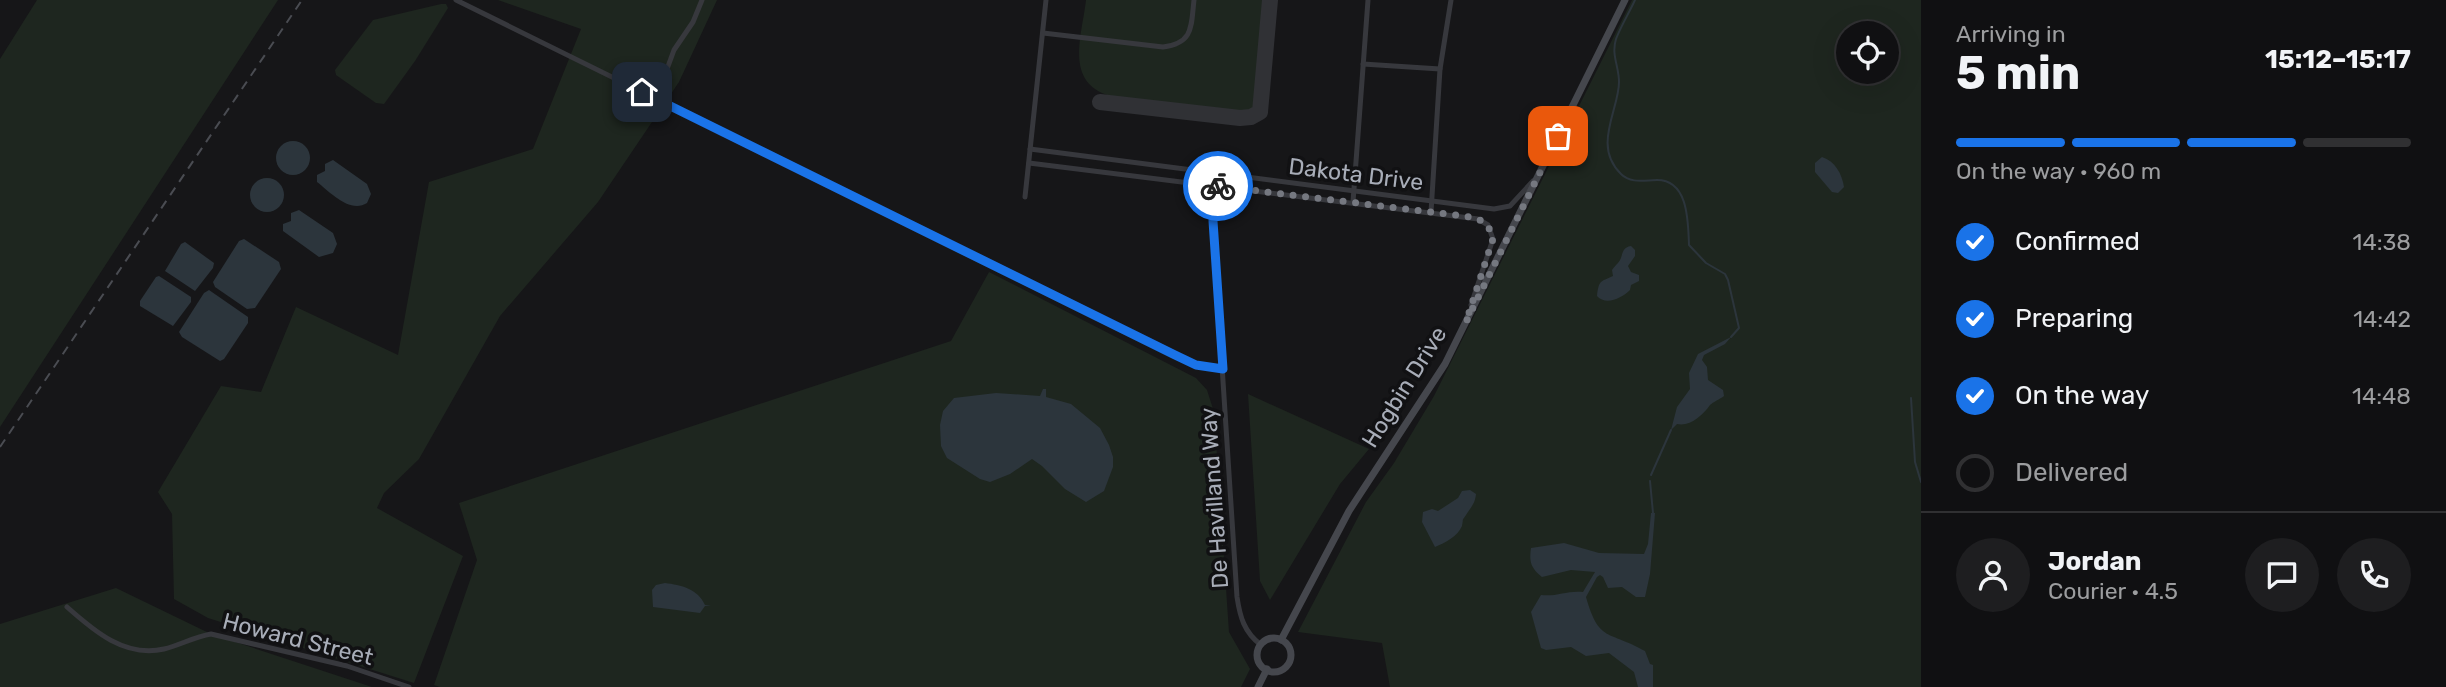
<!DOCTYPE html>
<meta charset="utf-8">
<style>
body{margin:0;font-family:Rubik,sans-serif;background:#1e1e20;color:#f1f3f6;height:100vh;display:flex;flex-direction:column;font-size:26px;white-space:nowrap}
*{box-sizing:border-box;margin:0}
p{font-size:23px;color:#9c9d9f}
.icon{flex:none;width:38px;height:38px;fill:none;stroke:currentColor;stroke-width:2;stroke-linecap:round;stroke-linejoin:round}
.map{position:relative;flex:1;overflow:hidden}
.side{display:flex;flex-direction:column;background:#101012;width:525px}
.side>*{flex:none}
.buttons{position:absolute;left:1836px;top:21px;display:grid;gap:14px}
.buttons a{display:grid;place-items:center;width:63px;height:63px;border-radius:50%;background:#101012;box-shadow:0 7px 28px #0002,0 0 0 2px #303032;font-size:35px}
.pin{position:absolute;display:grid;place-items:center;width:60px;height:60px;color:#fff;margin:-30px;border-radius:14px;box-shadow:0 4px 10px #0006}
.courier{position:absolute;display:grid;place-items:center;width:70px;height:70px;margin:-35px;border:5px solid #1a73e8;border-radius:50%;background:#fff;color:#222;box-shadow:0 2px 9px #0007}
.overview em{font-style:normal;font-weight:700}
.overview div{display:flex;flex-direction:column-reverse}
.overview{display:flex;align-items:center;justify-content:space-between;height:119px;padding:0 35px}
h1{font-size:46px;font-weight:700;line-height:52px}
.bar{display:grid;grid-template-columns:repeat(4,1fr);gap:10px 7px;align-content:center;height:84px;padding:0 35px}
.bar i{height:9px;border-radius:5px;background:#303032}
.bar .current{background:#1a73e8}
.bar p{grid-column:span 4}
.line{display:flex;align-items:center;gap:18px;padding:0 35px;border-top:2px solid #303032}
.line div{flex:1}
.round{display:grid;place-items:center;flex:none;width:74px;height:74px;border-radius:37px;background:#1e1e20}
ol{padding:0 35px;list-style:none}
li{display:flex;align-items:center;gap:21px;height:77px}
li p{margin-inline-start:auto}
li .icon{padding:7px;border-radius:50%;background:#1a73e8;color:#fff;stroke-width:4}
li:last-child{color:#9c9d9f}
li i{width:38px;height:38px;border:4px solid #303032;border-radius:50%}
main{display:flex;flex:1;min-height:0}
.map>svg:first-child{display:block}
.green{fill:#1e261f;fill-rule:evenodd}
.water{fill:#2c353c}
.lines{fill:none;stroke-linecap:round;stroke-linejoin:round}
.stream{stroke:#2c353c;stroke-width:2}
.taxiway{stroke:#303135;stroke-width:16}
.minor{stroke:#37383d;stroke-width:5}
.secondary{stroke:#45474d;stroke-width:7}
.rail{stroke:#4a4c52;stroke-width:2;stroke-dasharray:9 7;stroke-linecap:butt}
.done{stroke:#757880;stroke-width:7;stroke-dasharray:0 12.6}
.route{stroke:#1a73e8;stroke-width:9}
.labels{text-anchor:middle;stroke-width:7;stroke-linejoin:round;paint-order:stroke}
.street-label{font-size:23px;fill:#a8adb8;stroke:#111113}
</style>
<main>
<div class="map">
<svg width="1921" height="687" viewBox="0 0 1921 687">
<rect width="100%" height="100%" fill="#161618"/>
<g class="green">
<path d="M 37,0 L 278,0 L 0,427 L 0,59 Z"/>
<path d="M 498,0 L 717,0 L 679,82 L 598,202 L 500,316 L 419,459 L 384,493 L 377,508 L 463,556 L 414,683 L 208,618 L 174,599 L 172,514 L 158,492 L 221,386 L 261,392 L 296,307 L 398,355 L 429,182 L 533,149 L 581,29 Z"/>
<path d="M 1086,0 L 1263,0 L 1256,105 L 1248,111 L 1236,111 L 1110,96 C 1064,82 1082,36 1086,0 Z"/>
<path d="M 1632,0 L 1921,0 L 1921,687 L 1390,687 L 1382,643 L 1298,632 L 1366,502 L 1394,463 L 1434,396 ZM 1848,33 L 1886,33 L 1886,72 L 1848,72 Z"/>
<path d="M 441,4 L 446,4 L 448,8 L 415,61 L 384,104 L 376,103 L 336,75 L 335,70 L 373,20 Z"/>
<path d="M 989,272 L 1196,378 L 1207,390 L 1214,412 L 1229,632 L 1250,669 L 1241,687 L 440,687 L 434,685 L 477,560 L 459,503 L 951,341 Z"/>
<path d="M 1248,394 L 1369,449 L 1340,484 L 1270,600 L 1260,581 Z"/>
<path d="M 116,588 L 211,634 L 372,687 L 0,687 L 0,624 Z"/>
</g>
<g class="water">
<circle cx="293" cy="158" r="17"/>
<path d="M 1822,157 C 1835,161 1842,174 1844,187 L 1838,193 L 1832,192 L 1815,172 L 1815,163 Z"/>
<path d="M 333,160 L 367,184 L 371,194 L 367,203 C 350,214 330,192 317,182 L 317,175 L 325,171 L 325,164 Z"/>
<circle cx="267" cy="195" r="17"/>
<path d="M 299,210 L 333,233 L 337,244 L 333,253 L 319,257 L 283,231 L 283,224 L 291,221 L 291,213 Z"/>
<path d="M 244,239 L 279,262 L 281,269 L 255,308 L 247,309 L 215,287 L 213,282 L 239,241 Z"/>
<path d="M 185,242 L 214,263 L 213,268 L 195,291 L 165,271 L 181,244 Z"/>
<path d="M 1631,246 L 1635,250 L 1635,256 L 1628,266 L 1631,272 L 1639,275 L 1639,281 L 1631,285 L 1630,290 C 1622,298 1606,306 1597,296 C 1599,280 1600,282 1613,276 L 1612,270 C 1614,267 1616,265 1618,263 C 1624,256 1620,248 1631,246 Z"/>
<path d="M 159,276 L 191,297 L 191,302 L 173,326 L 140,306 L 140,301 L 156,277 Z"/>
<path d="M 209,290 L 248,317 L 248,323 L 224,359 L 220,361 L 182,337 L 179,332 L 204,293 Z"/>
<path d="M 1731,337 L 1725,344 L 1704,355 L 1702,360 L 1707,367 L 1708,380 L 1723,390 L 1724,396 C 1720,399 1713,402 1710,405 C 1703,415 1690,427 1677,424 L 1671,430 L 1677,407 L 1690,389 L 1689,373 L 1698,354 Z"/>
<path d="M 1043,389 L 1046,389 L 1046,397 L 1071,404 L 1100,428 L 1109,445 L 1113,457 L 1113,467 L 1104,491 L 1086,502 L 1065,489 L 1042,466 L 1032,459 L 1010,474 L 990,482 L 980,479 L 947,458 L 941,446 L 940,425 L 943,411 L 954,398 L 996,393 L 1040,396 Z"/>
<path d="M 1470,490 L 1476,494 C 1475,504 1471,507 1466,515 C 1461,522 1464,518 1462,526 C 1458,536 1445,543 1435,547 L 1422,522 L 1423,512 L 1432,509 L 1438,511 L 1458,498 L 1462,491 Z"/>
<path d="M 1651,513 L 1655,513 L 1650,574 L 1645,597 L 1636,597 L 1622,587 L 1608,588 L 1603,577 L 1600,575 L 1597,577 L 1586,597 C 1599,643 1608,630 1645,651 L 1650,664 L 1653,665 L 1653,687 L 1638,687 L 1634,672 L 1609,653 L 1586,656 L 1571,647 L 1546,650 L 1541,648 L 1531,612 L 1541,595 C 1556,597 1568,590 1583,592 L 1595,572 L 1571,570 L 1542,577 C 1531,568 1529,562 1531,548 L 1564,543 L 1599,553 L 1644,554 L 1648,544 Z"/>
<path d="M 665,583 C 681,585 698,589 705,605 L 711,605 L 705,606 L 700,613 L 653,607 L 652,590 L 656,585 Z"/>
</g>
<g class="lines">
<g class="stream">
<path d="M 1635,0 C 1629,13 1621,26 1616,39 C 1611,55 1619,66 1619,82 C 1619,110 1592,146 1621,174 C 1631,184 1645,180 1657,180 C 1689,180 1688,223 1689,245 L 1706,263 L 1725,274 L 1728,280 L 1739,328 L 1731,337"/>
<path d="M 1911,398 L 1915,462 L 1921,482"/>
<path d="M 1651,475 L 1671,430"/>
<path d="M 1650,481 L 1653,513"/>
</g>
<path class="taxiway" d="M 1100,102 L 1240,118 L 1251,117 L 1260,112 L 1270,0"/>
<g class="minor">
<path d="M 456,0 L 1175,355 L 1196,365 L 1223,369"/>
<path d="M 1043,33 L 1163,47 C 1194,43 1191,26 1194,0"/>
<path d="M 1363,64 L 1440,69"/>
<path d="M 656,99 L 674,50 L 693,22 L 702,0"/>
<path d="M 1030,149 L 1494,209 L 1510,206 L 1533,181"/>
<path d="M 1029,163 L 1478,219 L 1488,225 L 1493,239 L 1471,305"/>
<path d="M 1220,174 L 1214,206 L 1214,242 L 1237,597 C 1240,617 1244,632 1261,645"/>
<path d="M 1025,197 L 1046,0"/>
<path d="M 1353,202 L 1368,0"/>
<path d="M 1431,212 L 1440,69 L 1451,0"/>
<path d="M 67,607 C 94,631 125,658 164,649 C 180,645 194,637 211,634 L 347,666 L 409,687"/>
</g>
<g class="secondary">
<circle cx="1274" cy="655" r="17"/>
<path d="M 1281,640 L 1349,511 L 1445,364 L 1625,0"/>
<path d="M 1258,687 L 1267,669"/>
</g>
<path class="rail" d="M 0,447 L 302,0"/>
</g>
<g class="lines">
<path class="done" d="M 1218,186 L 1471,217 C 1484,220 1490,226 1493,239 L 1466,322 L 1558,136"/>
<path class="route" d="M 642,92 L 1175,355 L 1196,365 L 1223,369 L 1213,221 L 1218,186"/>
</g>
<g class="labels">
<g class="street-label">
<text transform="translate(1356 174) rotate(7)" y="8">Dakota Drive</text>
<text transform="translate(1404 387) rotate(-58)" y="8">Hogbin Drive</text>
<text transform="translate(1214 498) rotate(-94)" y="8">De Havilland Way</text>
<text transform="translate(298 639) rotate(14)" y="8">Howard Street</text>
</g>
</g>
</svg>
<div class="buttons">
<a><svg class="icon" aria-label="locate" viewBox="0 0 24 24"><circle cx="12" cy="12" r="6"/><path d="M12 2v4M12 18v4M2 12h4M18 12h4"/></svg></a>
</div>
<div class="pin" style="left:1558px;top:136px;background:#ea580c"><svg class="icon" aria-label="bag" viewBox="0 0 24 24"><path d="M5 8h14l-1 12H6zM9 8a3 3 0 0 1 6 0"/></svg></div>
<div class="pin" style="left:642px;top:92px;background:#1f2937"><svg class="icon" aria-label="home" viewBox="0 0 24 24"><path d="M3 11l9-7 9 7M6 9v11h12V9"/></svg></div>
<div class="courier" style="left:1218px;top:186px"><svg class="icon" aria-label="bike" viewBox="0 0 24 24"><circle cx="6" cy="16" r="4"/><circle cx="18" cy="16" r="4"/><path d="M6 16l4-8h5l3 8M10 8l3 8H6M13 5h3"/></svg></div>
</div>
<section class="side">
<div class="overview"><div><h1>5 min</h1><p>Arriving in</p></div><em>15:12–15:17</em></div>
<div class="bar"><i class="current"></i><i class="current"></i><i class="current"></i><i></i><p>On the way · 960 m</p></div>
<ol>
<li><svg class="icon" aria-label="check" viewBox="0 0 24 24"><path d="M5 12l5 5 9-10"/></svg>Confirmed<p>14:38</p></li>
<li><svg class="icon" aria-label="check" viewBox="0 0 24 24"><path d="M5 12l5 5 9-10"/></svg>Preparing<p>14:42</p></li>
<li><svg class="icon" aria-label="check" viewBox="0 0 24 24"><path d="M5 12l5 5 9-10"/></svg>On the way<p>14:48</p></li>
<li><i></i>Delivered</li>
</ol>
<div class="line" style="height:126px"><a class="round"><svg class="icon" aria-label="person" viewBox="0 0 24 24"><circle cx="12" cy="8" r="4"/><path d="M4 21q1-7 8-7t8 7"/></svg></a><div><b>Jordan</b><p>Courier · 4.5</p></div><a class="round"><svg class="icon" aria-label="chat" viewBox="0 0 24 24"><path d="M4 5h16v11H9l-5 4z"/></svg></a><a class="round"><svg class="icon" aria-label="phone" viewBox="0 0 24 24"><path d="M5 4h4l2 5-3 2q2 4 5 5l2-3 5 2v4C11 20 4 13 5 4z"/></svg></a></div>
</section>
</main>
